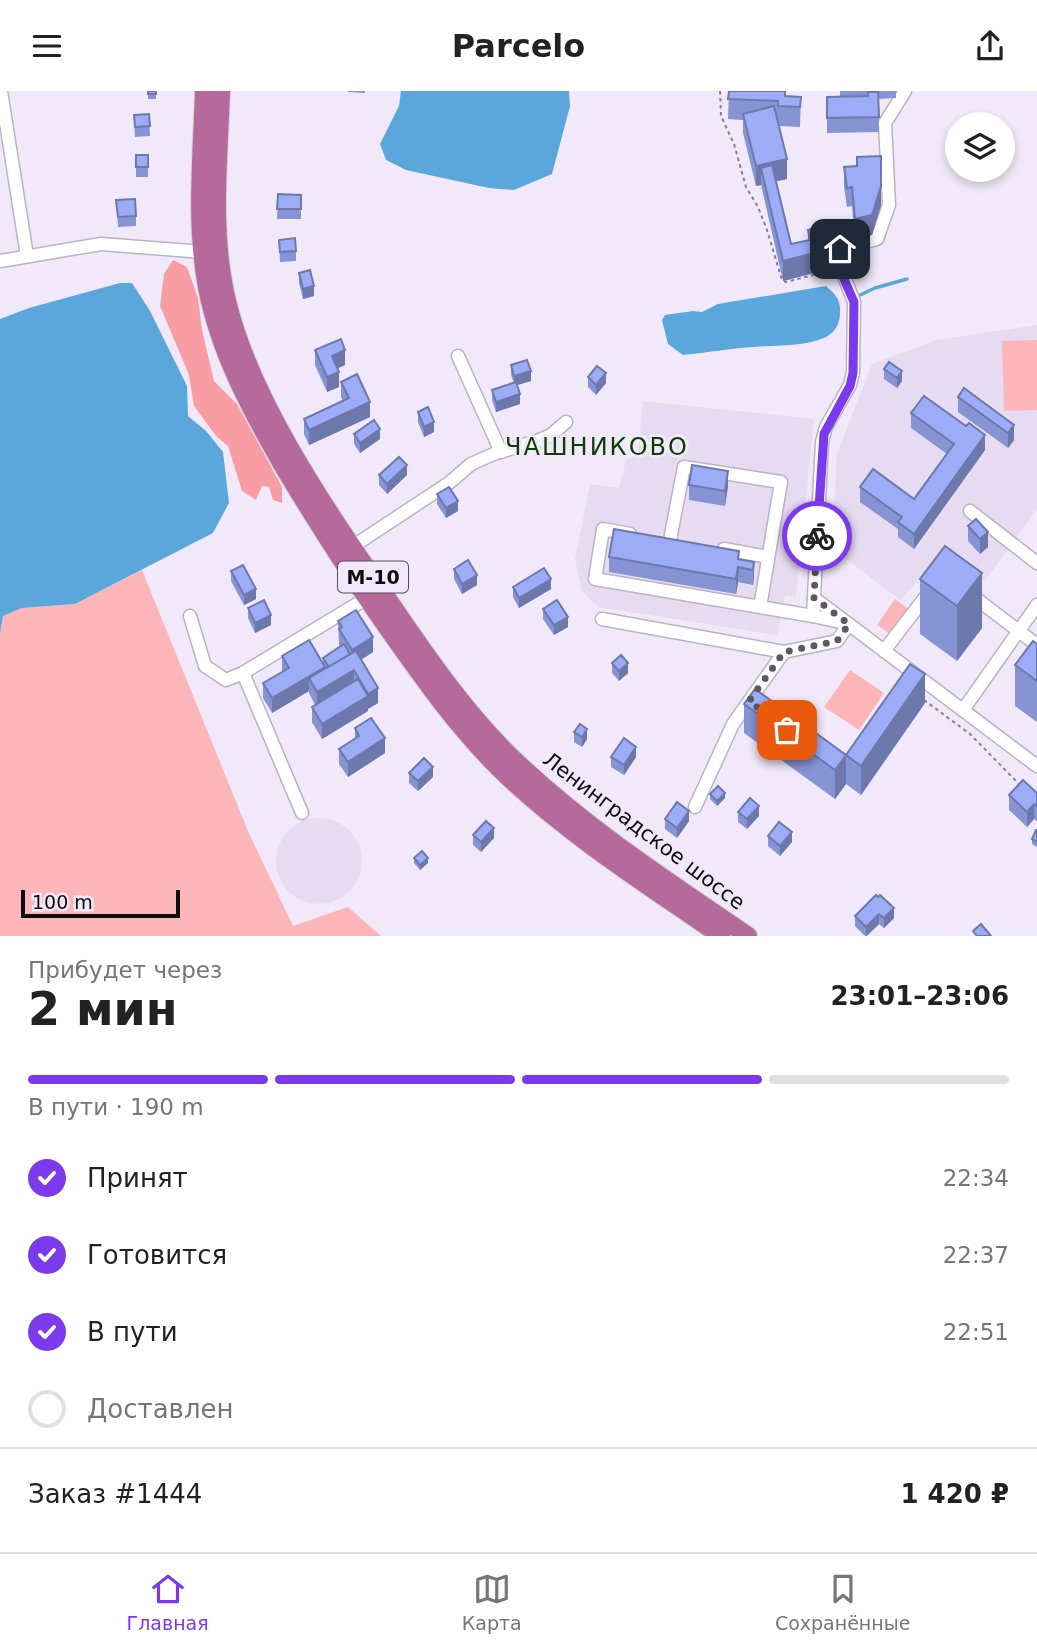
<!DOCTYPE html>
<html lang="ru">
<meta charset="utf-8">
<style>
body{margin:0;font-family:"DejaVu Sans",sans-serif;background:#f6f6f6;color:#222;height:100vh;display:flex;flex-direction:column;font-size:26px;white-space:nowrap}
*{box-sizing:border-box;margin:0}
p{font-size:23px;color:#767676}
.icon{flex:none;width:38px;height:38px;fill:none;stroke:currentColor;stroke-width:2;stroke-linecap:round;stroke-linejoin:round}
.map{position:relative;height:845px;overflow:hidden}
.drawer{display:flex;flex-direction:column;background:#fff;flex:1}
.drawer>*{flex:none}
.tools{position:absolute;left:945px;top:21px;display:grid;gap:14px}
.tools a{display:grid;place-items:center;width:70px;height:70px;border-radius:50%;background:#fff;box-shadow:0 4px 10px #0003;font-size:35px}
.scale{position:absolute;left:21px;bottom:18px;width:159px;box-sizing:border-box;padding-left:7px;border:4px solid #0d0b10;border-top:0;font-size:19px;line-height:24px;white-space:nowrap;color:#0d0b10;-webkit-text-stroke:5px #f1e9f9;paint-order:stroke}
.pin{position:absolute;display:grid;place-items:center;width:60px;height:60px;color:#fff;margin:-30px;border-radius:14px;box-shadow:0 4px 10px #0006}
.courier{position:absolute;display:grid;place-items:center;width:70px;height:70px;margin:-35px;border:5px solid #7c3aed;border-radius:50%;background:#fff;color:#222;box-shadow:0 2px 9px #0007}
.headline em{font-style:normal;font-weight:800}
.headline div{display:flex;flex-direction:column-reverse}
.headline{display:flex;align-items:center;justify-content:space-between;height:119px;padding:0 28px}
h1{font-size:46px;font-weight:800;line-height:52px}
.bar{display:grid;grid-template-columns:repeat(4,1fr);gap:10px 7px;align-content:center;height:84px;padding:0 28px}
.bar i{height:9px;border-radius:5px;background:#e0e0e0}
.bar .on{background:#7c3aed}
.bar p{grid-column:span 4}
.line{display:flex;align-items:center;gap:18px;padding:0 28px;border-top:2px solid #e0e0e0}
.line div{flex:1}
ol{padding:0 28px;list-style:none}
li{display:flex;align-items:center;gap:21px;height:77px}
li p{margin-inline-start:auto}
li .icon{padding:7px;border-radius:50%;background:#7c3aed;color:#fff;stroke-width:4}
li:last-child{color:#767676}
li i{width:38px;height:38px;border:4px solid #e0e0e0;border-radius:50%}
header{display:flex;justify-content:space-between;align-items:center;height:91px;padding:0 28px;background:#fff;font-size:32px;font-weight:800}
.dock{display:flex;justify-content:space-around;align-items:center;height:98px;border-top:2px solid #e0e0e0;background:#fff;font-size:19px;color:#767676}
.dock a{display:grid;justify-items:center;gap:4px}
.dock .on{color:#7c3aed}
.map>svg:first-child{display:block}
.built{fill:#e6dbf1}
.green{fill:#fcb6ba}
.forest{fill:#f89da4}
.water{fill:#5ba7dc}
.lines{fill:none;stroke-linecap:round;stroke-linejoin:round}
.stream{stroke:#5ba7dc;stroke-width:3.5}
.minor-casing{stroke:#bab3c2;stroke-width:15}
.highway-casing{stroke:#d3d3d4;stroke-width:20}
.path{stroke:#837e88;stroke-width:2;stroke-dasharray:3.5 3.5;stroke-linecap:butt}
.minor{stroke:#fff;stroke-width:12}
.highway{stroke:#b6699b;stroke-width:18}
.wall{fill:#8694d4}
.shaded-wall{fill:#6d78ac}
.building{fill:#9cacf6;stroke:#6d78ac;stroke-width:2}
.done{stroke:#5d5962;stroke-width:7;stroke-dasharray:0 12.6}
.route{stroke:#7c3aed;stroke-width:9}
.labels{text-anchor:middle;stroke-width:6;stroke-linejoin:round;paint-order:stroke}
.shield{fill:#f1e9f9;stroke:#514e56;stroke-width:2}
.shield-label{font-size:19px;font-weight:bold;fill:#0d0b10}
.street-label{font-size:21px;fill:#0d0b10;stroke:#f1e9f9}
.quarter-label{font-size:24px;letter-spacing:2px;fill:#0d3e03;stroke:#f1e9f9}
</style>
<header><svg class="icon" aria-label="menu" viewBox="0 0 24 24"><path d="M4 6h16M4 12h16M4 18h16"/></svg>Parcelo<svg class="icon" aria-label="share" viewBox="0 0 24 24"><path d="M12 15V3M7 8l5-5 5 5M5 13v7h14v-7"/></svg></header>
<div class="map">
<svg width="1037" height="845" viewBox="0 0 1037 845">
<rect width="100%" height="100%" fill="#f1e9f9"/>
<g class="built">
<path d="M 1037,234 L 1037,418 L 985,490 L 947,459 L 900,509 L 832,457 L 837,363 L 872,273 L 937,249 Z"/>
<path d="M 643,310 L 814,328 L 796,506 L 785,504 L 777,544 L 598,516 L 582,500 L 575,468 L 590,393 L 619,397 L 626,369 L 638,363 Z"/>
<circle cx="319" cy="770" r="43"/>
</g>
<g class="green">
<path d="M 1037,249 L 1037,319 L 1004,320 L 1002,250 Z"/>
<path d="M 142,479 L 248,740 L 293,835 L 348,816 L 381,845 L 0,845 L 0,543 L 3,525 L 22,517 L 75,513 Z"/>
<path d="M 895,508 L 911,520 L 893,545 L 877,534 Z"/>
<path d="M 850,579 L 884,602 L 859,639 L 824,616 Z"/>
</g>
<path class="forest" d="M 173,169 L 187,176 L 198,207 L 202,239 L 214,290 L 237,313 L 282,396 L 282,412 L 273,409 L 269,396 L 262,395 L 256,409 L 242,400 L 228,355 L 216,345 L 194,315 L 189,284 L 160,215 L 164,183 Z"/>
<g class="water">
<path d="M 401,0 L 569,0 L 570,15 L 552,83 L 514,99 L 489,97 L 406,79 L 386,69 L 380,53 L 399,15 Z"/>
<path d="M 120,192 L 132,192 L 150,220 L 187,295 L 188,325 L 206,340 L 223,361 L 229,412 L 213,442 L 75,513 L 22,517 L 3,525 L 0,543 L 0,228 L 29,217 Z"/>
<path d="M 826,195 C 835,203 841,208 840,222 C 840,233 835,242 824,247 C 803,256 776,254 754,256 C 730,257 707,262 683,264 L 668,253 L 662,229 L 665,224 L 693,220 L 702,221 L 718,213 Z"/>
</g>
<g class="lines">
<path class="stream" d="M 858,205 L 875,197 L 907,188"/>
<g class="minor-casing">
<g id="minor">
<path d="M 1,0 L 27,165"/>
<path d="M 0,170 L 101,153 L 203,161"/>
<path d="M 458,265 L 501,361"/>
<path d="M 970,420 L 1037,472"/>
<path d="M 670,449 L 684,376 L 781,391 L 760,516"/>
<path d="M 352,456 L 449,392 L 471,373 L 496,362 L 537,350 L 551,344 L 566,331"/>
<path d="M 724,458 L 768,466"/>
<path d="M 970,503 L 1037,554"/>
<path d="M 814,507 L 1037,675"/>
<path d="M 190,525 L 205,575 L 226,589 L 243,582 L 367,507"/>
<path d="M 813,525 L 822,351 L 826,336 L 850,294 L 853,282 L 854,211 L 836,165 L 842,157 L 877,148 L 889,114 L 885,32 L 905,0"/>
<path d="M 602,528 L 784,561 L 837,550 L 849,533 L 813,525 L 595,488 L 603,438 L 630,443"/>
<path d="M 884,560 L 930,500"/>
<path d="M 243,582 L 302,722"/>
<path d="M 963,619 L 1037,514"/>
<path d="M 695,716 L 733,633 L 784,561"/>
</g>
</g>
<g class="highway-casing">
<g id="highway">
<path d="M 204,0 C 202,64 195,132 207,196 C 219,260 251,319 283,375 C 313,425 344,474 377,522 C 417,579 458,639 509,687 C 573,747 649,795 721,845"/>
<path d="M 221,0 C 219,66 211,136 225,201 C 246,303 326,418 385,504 C 426,564 468,627 523,677 C 592,741 671,792 748,845"/>
</g>
</g>
<g class="path">
<path d="M 720,0 L 721,25 L 734,53 L 746,96 L 758,116 L 767,139 L 782,189 L 786,191 L 829,180"/>
<path d="M 924,609 L 970,643 L 1019,693"/>
</g>
<use href="#minor" class="minor"/>
<use href="#highway" class="highway"/>
</g>
<g class="wall">
<rect x="148" y="0" width="8" height="8"/>
<path d="M 348,0 L 365,0 L 365,2 L 348,1 Z"/>
<path d="M 729,0 L 801,6 L 800,36 L 779,35 L 787,88 L 776,90 L 791,153 L 808,149 L 808,139 L 826,179 L 783,190 L 761,94 L 756,95 L 743,42 L 743,29 L 728,28 Z"/>
<path d="M 840,0 L 896,0 L 896,7 L 878,8 L 879,41 L 827,42 L 827,6 L 840,5 Z"/>
<path d="M 149,23 L 150,45 L 135,46 L 134,24 Z"/>
<rect x="136" y="64" width="12" height="22"/>
<path d="M 844,76 L 881,114 L 872,144 L 855,148 L 852,115 L 847,116 L 844,96 Z"/>
<path d="M 278,103 L 301,104 L 301,128 L 277,128 Z"/>
<path d="M 116,109 L 136,125 L 136,135 L 118,136 Z"/>
<path d="M 279,149 L 296,160 L 296,170 L 280,171 Z"/>
<path d="M 299,182 L 314,205 L 303,208 L 299,192 Z"/>
<path d="M 315,259 L 345,274 L 338,277 L 339,296 L 327,301 L 315,274 Z"/>
<path d="M 511,274 L 531,290 L 517,294 L 520,313 L 496,321 L 492,309 L 492,299 L 514,292 L 511,284 Z"/>
<path d="M 884,278 L 902,290 L 897,297 L 884,288 Z"/>
<path d="M 588,286 L 606,292 L 596,304 L 588,296 Z"/>
<path d="M 341,291 L 370,326 L 309,354 L 304,343 L 304,328 L 343,310 L 341,306 Z"/>
<path d="M 964,297 L 1014,349 L 1008,357 L 958,321 L 958,306 Z"/>
<path d="M 418,321 L 434,341 L 424,346 L 418,331 Z"/>
<path d="M 911,322 L 985,359 L 914,458 L 898,446 L 898,438 L 860,411 L 860,396 L 914,408 L 947,363 L 911,337 Z"/>
<path d="M 354,343 L 380,348 L 360,362 L 354,353 Z"/>
<path d="M 379,384 L 407,384 L 387,403 L 379,394 Z"/>
<path d="M 689,394 L 728,395 L 725,415 L 689,409 Z"/>
<path d="M 437,403 L 458,420 L 446,427 L 437,413 Z"/>
<path d="M 968,435 L 988,456 L 980,463 L 968,450 Z"/>
<path d="M 945,455 L 982,537 L 957,570 L 920,543 L 920,488 Z"/>
<path d="M 609,466 L 739,468 L 754,471 L 754,486 L 753,494 L 738,491 L 736,503 L 609,481 Z"/>
<path d="M 454,478 L 477,494 L 462,503 L 454,488 Z"/>
<path d="M 231,480 L 256,508 L 244,514 L 231,490 Z"/>
<path d="M 513,496 L 551,498 L 519,517 L 513,506 Z"/>
<path d="M 248,517 L 271,534 L 255,542 L 248,527 Z"/>
<path d="M 543,518 L 568,536 L 554,544 L 543,528 Z"/>
<path d="M 338,530 L 373,561 L 361,569 L 378,612 L 368,617 L 368,620 L 322,648 L 312,631 L 312,616 L 315,614 L 309,602 L 309,600 L 272,622 L 263,607 L 263,592 L 282,581 L 282,565 L 323,572 L 323,567 L 340,556 L 339,553 Z"/>
<path d="M 1037,553 L 1037,631 L 1015,615 L 1015,574 Z"/>
<path d="M 612,572 L 628,582 L 619,590 L 612,582 Z"/>
<path d="M 925,612 L 861,704 L 846,693 L 835,708 L 744,642 L 744,613 L 846,664 Z"/>
<path d="M 355,637 L 385,662 L 348,686 L 339,673 L 339,658 L 355,648 Z"/>
<path d="M 574,641 L 587,648 L 582,656 L 574,651 Z"/>
<path d="M 611,666 L 636,666 L 624,684 L 611,676 Z"/>
<path d="M 409,682 L 433,686 L 418,700 L 409,692 Z"/>
<path d="M 1037,702 L 1037,730 L 1034,728 L 1027,736 L 1009,719 L 1009,704 Z"/>
<path d="M 710,703 L 725,707 L 717,715 L 710,708 Z"/>
<path d="M 738,721 L 759,725 L 747,738 L 738,731 Z"/>
<path d="M 665,728 L 689,730 L 677,747 L 665,738 Z"/>
<path d="M 1037,739 L 1037,756 L 1032,753 L 1032,748 Z"/>
<path d="M 473,744 L 494,747 L 481,761 L 473,754 Z"/>
<path d="M 768,745 L 792,751 L 780,765 L 768,755 Z"/>
<path d="M 414,767 L 428,772 L 420,779 L 414,772 Z"/>
<path d="M 876,804 L 894,827 L 884,837 L 879,833 L 867,845 L 865,845 L 855,835 L 855,825 Z"/>
</g>
<g class="shaded-wall">
<path d="M 787,68 L 787,88 L 764,93 L 761,77 L 761,94 L 756,95 L 756,75 Z"/>
<path d="M 881,95 L 881,114 L 872,144 L 855,148 L 855,128 Z"/>
<path d="M 826,159 L 826,179 L 783,190 L 783,170 Z"/>
<path d="M 314,195 L 314,205 L 303,208 L 303,198 Z"/>
<path d="M 345,259 L 345,274 L 332,280 L 332,265 Z"/>
<path d="M 531,280 L 531,290 L 514,295 L 514,285 Z"/>
<path d="M 902,280 L 902,290 L 897,297 L 897,287 Z"/>
<path d="M 339,281 L 339,296 L 327,301 L 327,286 Z"/>
<path d="M 606,282 L 606,292 L 596,304 L 596,294 Z"/>
<path d="M 520,303 L 520,313 L 496,321 L 496,311 Z"/>
<path d="M 370,311 L 370,326 L 309,354 L 309,339 Z"/>
<path d="M 434,331 L 434,341 L 424,346 L 424,336 Z"/>
<path d="M 1014,334 L 1014,349 L 1008,357 L 1008,342 Z"/>
<path d="M 380,338 L 380,348 L 360,362 L 360,352 Z"/>
<path d="M 985,344 L 985,359 L 914,458 L 914,443 Z"/>
<path d="M 407,374 L 407,384 L 387,403 L 387,393 Z"/>
<path d="M 728,380 L 728,395 L 725,415 L 725,400 Z"/>
<path d="M 458,410 L 458,420 L 446,427 L 446,417 Z"/>
<path d="M 988,441 L 988,456 L 980,463 L 980,448 Z"/>
<path d="M 739,460 L 738,491 L 736,503 L 736,488 Z"/>
<path d="M 754,471 L 754,486 L 753,494 L 753,479 Z"/>
<path d="M 982,482 L 982,537 L 957,570 L 957,515 Z"/>
<path d="M 477,484 L 477,494 L 462,503 L 462,493 Z"/>
<path d="M 551,488 L 551,498 L 519,517 L 519,507 Z"/>
<path d="M 256,498 L 256,508 L 244,514 L 244,504 Z"/>
<path d="M 271,524 L 271,534 L 255,542 L 255,532 Z"/>
<path d="M 568,526 L 568,536 L 554,544 L 554,534 Z"/>
<path d="M 373,546 L 373,561 L 352,574 L 352,559 Z"/>
<path d="M 628,572 L 628,582 L 619,590 L 619,580 Z"/>
<path d="M 325,576 L 325,591 L 309,587 L 309,600 L 272,622 L 272,607 Z"/>
<path d="M 354,579 L 354,594 L 317,616 L 317,601 Z"/>
<path d="M 925,583 L 925,612 L 861,704 L 861,675 Z"/>
<path d="M 378,597 L 378,612 L 368,618 L 368,603 Z"/>
<path d="M 368,605 L 368,620 L 322,648 L 322,633 Z"/>
<path d="M 587,638 L 587,648 L 582,656 L 582,646 Z"/>
<path d="M 385,647 L 385,662 L 348,686 L 348,671 Z"/>
<path d="M 636,656 L 636,666 L 624,684 L 624,674 Z"/>
<path d="M 846,664 L 846,693 L 835,708 L 835,679 Z"/>
<path d="M 433,676 L 433,686 L 418,700 L 418,690 Z"/>
<path d="M 725,702 L 725,707 L 717,715 L 717,710 Z"/>
<path d="M 1034,713 L 1034,728 L 1027,736 L 1027,721 Z"/>
<path d="M 759,715 L 759,725 L 747,738 L 747,728 Z"/>
<path d="M 689,720 L 689,730 L 677,747 L 677,737 Z"/>
<path d="M 494,737 L 494,747 L 481,761 L 481,751 Z"/>
<path d="M 792,741 L 792,751 L 780,765 L 780,755 Z"/>
<path d="M 428,767 L 428,772 L 420,779 L 420,774 Z"/>
<path d="M 894,817 L 894,827 L 884,837 L 884,827 Z"/>
<path d="M 879,823 L 879,833 L 866,845 L 866,836 Z"/>
</g>
<g class="building">
<rect x="148" y="0" width="8" height="3"/>
<path d="M 729,0 L 785,0 L 785,5 L 801,6 L 800,16 L 778,15 L 778,10 L 728,8 Z"/>
<path d="M 868,1 L 878,1 L 879,26 L 827,27 L 827,6 L 868,5 Z"/>
<path d="M 774,15 L 787,68 L 756,75 L 743,23 Z"/>
<path d="M 149,23 L 150,35 L 135,36 L 134,24 Z"/>
<rect x="136" y="64" width="12" height="12"/>
<path d="M 881,65 L 881,95 L 872,124 L 855,128 L 852,96 L 847,97 L 844,76 L 857,75 L 857,66 Z"/>
<path d="M 772,74 L 791,153 L 810,149 L 808,139 L 821,136 L 826,159 L 783,170 L 761,77 Z"/>
<path d="M 278,103 L 301,104 L 301,118 L 277,118 Z"/>
<path d="M 135,108 L 136,125 L 118,126 L 116,109 Z"/>
<path d="M 295,147 L 296,160 L 280,161 L 279,149 Z"/>
<path d="M 310,179 L 314,195 L 303,198 L 299,182 Z"/>
<path d="M 341,248 L 345,259 L 332,265 L 339,281 L 327,286 L 315,259 Z"/>
<path d="M 527,269 L 531,280 L 514,285 L 511,274 Z"/>
<path d="M 889,271 L 902,280 L 897,287 L 884,278 Z"/>
<path d="M 597,275 L 606,282 L 596,294 L 588,286 Z"/>
<path d="M 357,283 L 370,311 L 309,339 L 304,328 L 349,307 L 341,291 Z"/>
<path d="M 516,291 L 520,303 L 496,311 L 492,299 Z"/>
<path d="M 964,297 L 1014,334 L 1008,342 L 958,306 Z"/>
<path d="M 924,305 L 966,335 L 969,332 L 985,344 L 914,443 L 898,431 L 902,426 L 860,396 L 873,378 L 914,408 L 954,353 L 911,322 Z"/>
<path d="M 428,316 L 434,331 L 424,336 L 418,321 Z"/>
<path d="M 374,329 L 380,338 L 360,352 L 354,343 Z"/>
<path d="M 399,366 L 407,374 L 387,393 L 379,384 Z"/>
<path d="M 692,374 L 728,380 L 725,400 L 689,394 Z"/>
<path d="M 449,396 L 458,410 L 446,417 L 437,403 Z"/>
<path d="M 976,428 L 988,441 L 980,448 L 968,435 Z"/>
<path d="M 614,438 L 739,460 L 738,468 L 754,471 L 753,479 L 738,476 L 736,488 L 609,466 Z"/>
<path d="M 945,455 L 982,482 L 957,515 L 920,488 Z"/>
<path d="M 468,469 L 477,484 L 462,493 L 454,478 Z"/>
<path d="M 243,474 L 256,498 L 244,504 L 231,480 Z"/>
<path d="M 544,477 L 551,488 L 519,507 L 513,496 Z"/>
<path d="M 264,509 L 271,524 L 255,532 L 248,517 Z"/>
<path d="M 557,509 L 568,526 L 554,534 L 543,518 Z"/>
<path d="M 356,519 L 373,546 L 352,559 L 339,538 L 342,536 L 338,530 Z"/>
<path d="M 309,549 L 325,576 L 272,607 L 263,592 L 289,577 L 282,565 Z"/>
<path d="M 1033,550 L 1037,553 L 1037,590 L 1015,574 Z"/>
<path d="M 344,553 L 350,563 L 329,576 L 323,567 Z"/>
<path d="M 356,560 L 378,597 L 368,603 L 354,579 L 317,601 L 309,587 Z"/>
<path d="M 621,564 L 628,572 L 619,580 L 612,572 Z"/>
<path d="M 910,573 L 925,583 L 861,675 L 846,664 Z"/>
<path d="M 358,588 L 368,605 L 322,633 L 312,616 Z"/>
<path d="M 755,598 L 846,664 L 835,679 L 744,613 Z"/>
<path d="M 371,627 L 385,647 L 348,671 L 339,658 L 359,645 L 355,637 Z"/>
<path d="M 580,633 L 587,638 L 582,646 L 574,641 Z"/>
<path d="M 624,647 L 636,656 L 624,674 L 611,666 Z"/>
<path d="M 424,667 L 433,676 L 418,690 L 409,682 Z"/>
<path d="M 1023,689 L 1037,702 L 1037,715 L 1034,713 L 1027,721 L 1009,704 Z"/>
<path d="M 718,695 L 725,702 L 717,710 L 710,703 Z"/>
<path d="M 750,707 L 759,715 L 747,728 L 738,721 Z"/>
<path d="M 677,711 L 689,720 L 677,737 L 665,728 Z"/>
<path d="M 486,730 L 494,737 L 481,751 L 473,744 Z"/>
<path d="M 779,731 L 792,741 L 780,755 L 768,745 Z"/>
<path d="M 1036,739 L 1037,739 L 1037,751 L 1032,748 Z"/>
<path d="M 422,760 L 428,767 L 420,774 L 414,767 Z"/>
<path d="M 876,804 L 878,806 L 880,804 L 894,817 L 884,827 L 879,823 L 866,836 L 855,825 Z"/>
<path d="M 981,833 L 991,845 L 977,845 L 973,840 Z"/>
</g>
<g class="lines">
<path class="done" d="M 787,639 L 749,610 L 784,561 L 837,550 L 849,533 L 814,507 L 817,445"/>
<path class="route" d="M 817,445 L 824,343 L 850,295 L 853,282 L 854,211 L 836,170 L 836,163 L 840,158"/>
</g>
<g class="labels">
<rect class="shield" x="338" y="470.5" width="70" height="31" rx="5"/>
<g class="shield-label">
<text x="373" y="493">М-10</text>
</g>
<g class="street-label">
<text transform="translate(644 740) rotate(37)" y="7">Ленинградское шоссе</text>
</g>
<g class="quarter-label">
<text x="597" y="364">ЧАШНИКОВО</text>
</g>
</g>
</svg>
<div class="tools">
<a><svg class="icon" aria-label="layers" viewBox="0 0 24 24"><path d="M12 4l9 5-9 5-9-5zM3 14l9 5 9-5"/></svg></a>
</div>
<div class="scale">100 m</div>
<div class="pin" style="left:787px;top:639px;background:#ea580c"><svg class="icon" aria-label="bag" viewBox="0 0 24 24"><path d="M5 8h14l-1 12H6zM9 8a3 3 0 0 1 6 0"/></svg></div>
<div class="pin" style="left:840px;top:158px;background:#1f2937"><svg class="icon" aria-label="home" viewBox="0 0 24 24"><path d="M3 11l9-7 9 7M6 9v11h12V9"/></svg></div>
<div class="courier" style="left:817px;top:445px"><svg class="icon" aria-label="bike" viewBox="0 0 24 24"><circle cx="6" cy="16" r="4"/><circle cx="18" cy="16" r="4"/><path d="M6 16l4-8h5l3 8M10 8l3 8H6M13 5h3"/></svg></div>
</div>
<section class="drawer">
<div class="headline"><div><h1>2 мин</h1><p>Прибудет через</p></div><em>23:01–23:06</em></div>
<div class="bar"><i class="on"></i><i class="on"></i><i class="on"></i><i></i><p>В пути · 190 m</p></div>
<ol>
<li><svg class="icon" aria-label="check" viewBox="0 0 24 24"><path d="M5 12l5 5 9-10"/></svg>Принят<p>22:34</p></li>
<li><svg class="icon" aria-label="check" viewBox="0 0 24 24"><path d="M5 12l5 5 9-10"/></svg>Готовится<p>22:37</p></li>
<li><svg class="icon" aria-label="check" viewBox="0 0 24 24"><path d="M5 12l5 5 9-10"/></svg>В пути<p>22:51</p></li>
<li><i></i>Доставлен</li>
</ol>
<div class="line" style="height:91px"><div>Заказ #1444</div><b>1 420 ₽</b></div>
</section>
<nav class="dock">
<a class="on"><svg class="icon" aria-label="home" viewBox="0 0 24 24"><path d="M3 11l9-7 9 7M6 9v11h12V9"/></svg>Главная</a>
<a><svg class="icon" aria-label="map" viewBox="0 0 24 24"><path d="M3 6l6-2 6 2 6-2v14l-6 2-6-2-6 2zM9 4v14M15 6v14"/></svg>Карта</a>
<a><svg class="icon" aria-label="saved" viewBox="0 0 24 24"><path d="M7 4h10v16l-5-4-5 4z"/></svg>Сохранённые</a>
</nav>
